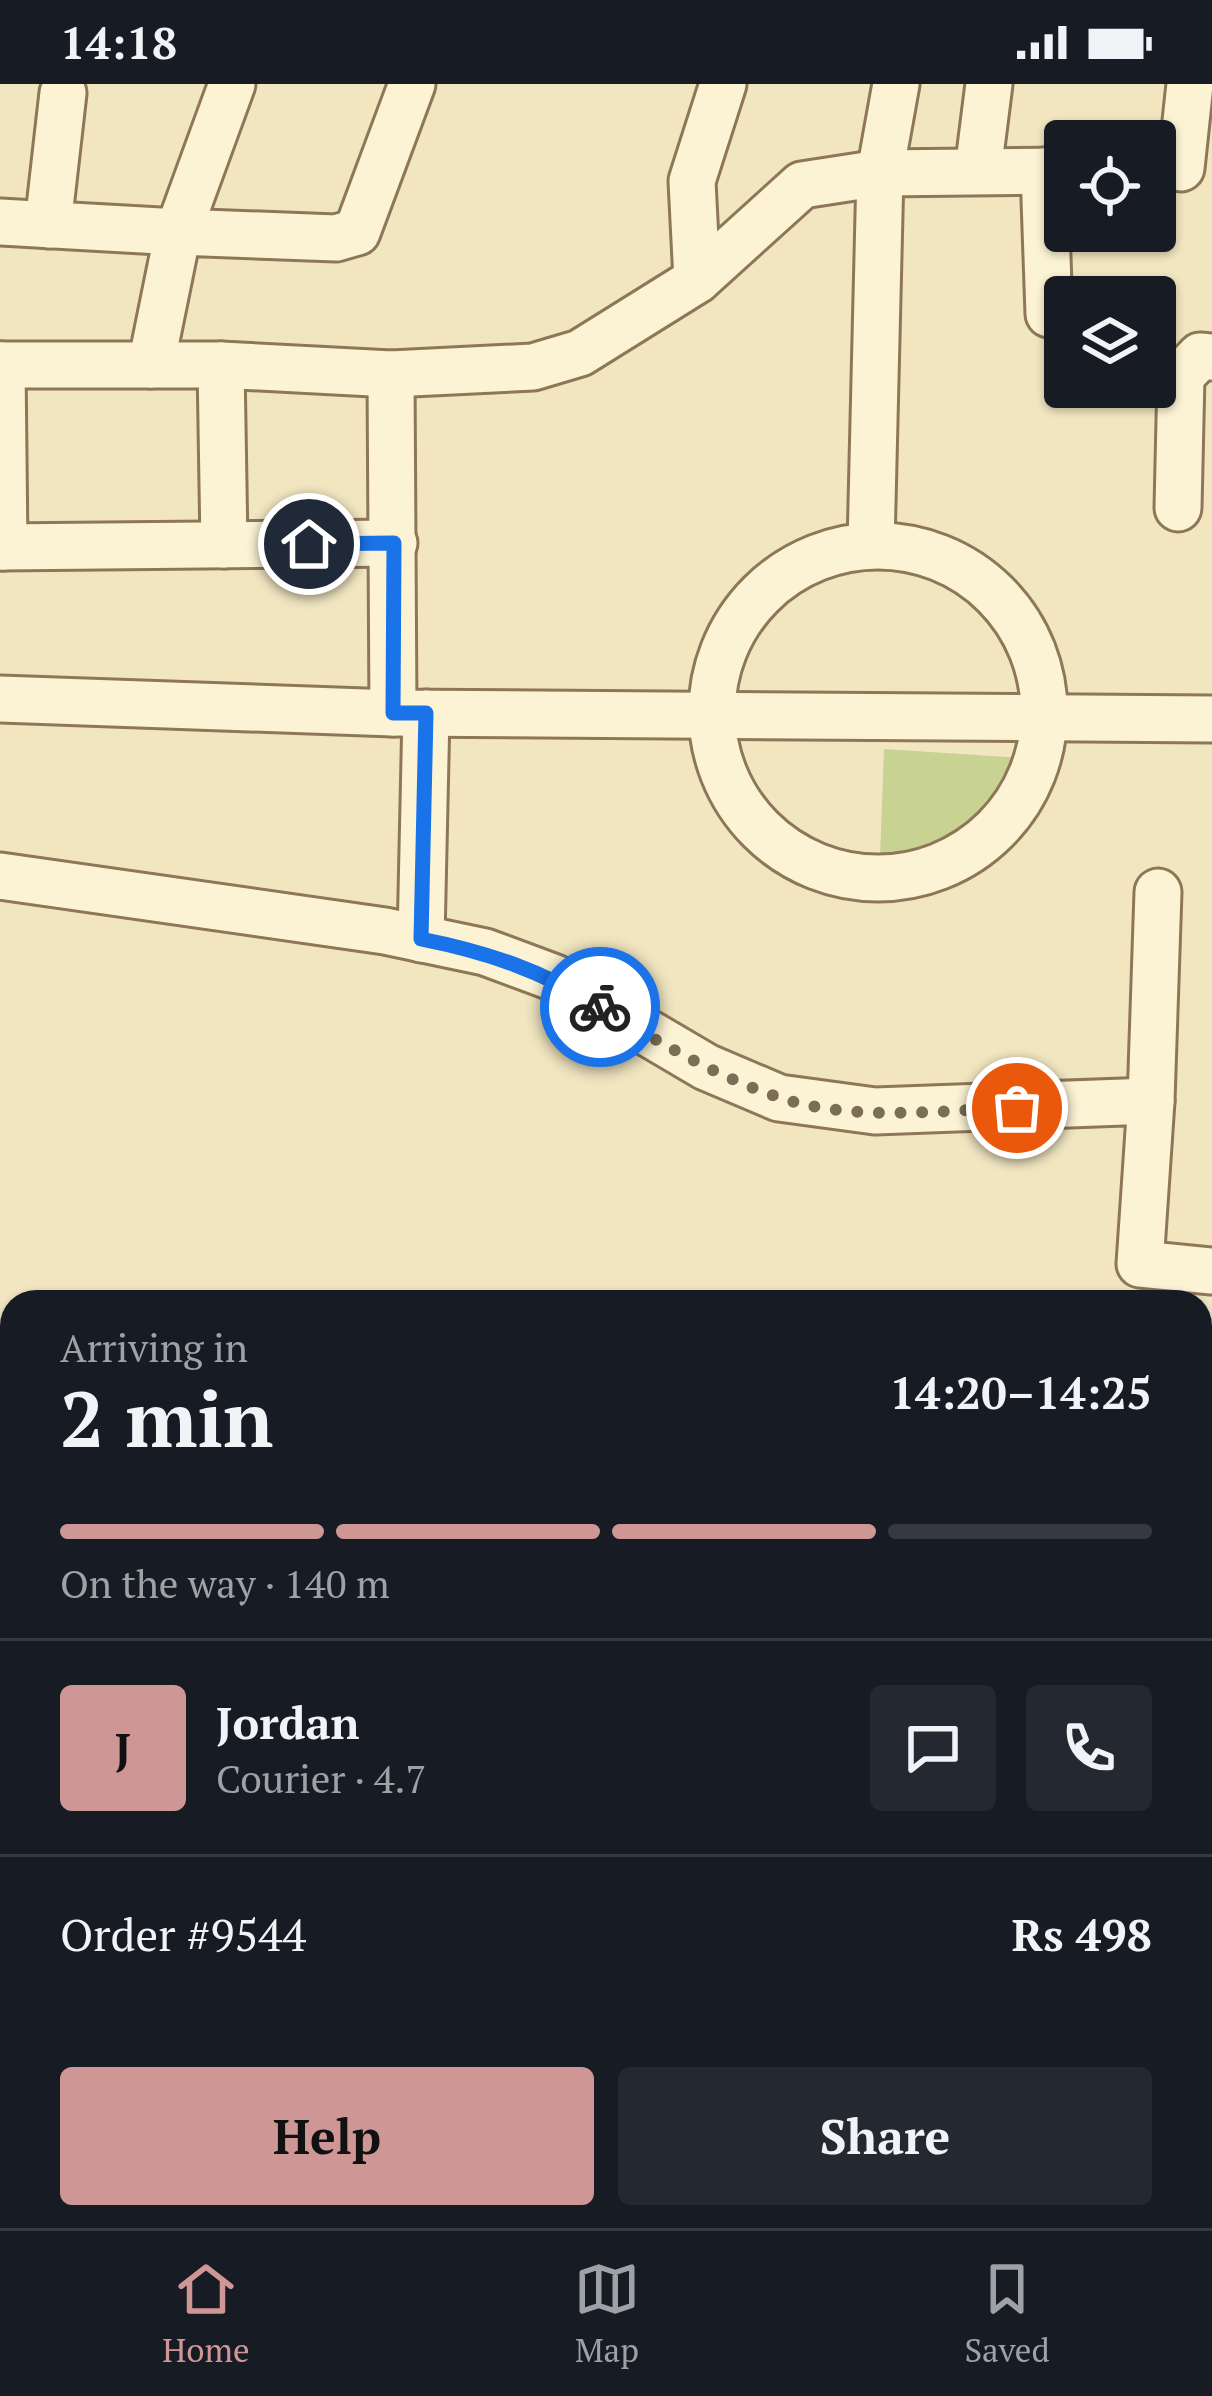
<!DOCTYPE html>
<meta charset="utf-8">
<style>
body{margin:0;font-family:"PT Serif",serif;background:#242831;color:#f1f3f6;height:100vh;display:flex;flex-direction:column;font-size:45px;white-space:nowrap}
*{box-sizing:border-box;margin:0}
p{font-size:39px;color:#9ea1a6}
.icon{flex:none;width:66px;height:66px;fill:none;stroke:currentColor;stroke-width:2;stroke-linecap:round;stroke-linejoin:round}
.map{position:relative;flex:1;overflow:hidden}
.details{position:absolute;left:0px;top:1206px;width:1212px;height:939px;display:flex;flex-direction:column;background:#171b24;border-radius:36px 36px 0 0;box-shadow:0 3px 9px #0004}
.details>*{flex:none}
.controls{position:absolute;left:1044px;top:36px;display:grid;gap:24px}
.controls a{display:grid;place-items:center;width:132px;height:132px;border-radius:12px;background:#171b24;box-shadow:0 3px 9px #0004;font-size:60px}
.pin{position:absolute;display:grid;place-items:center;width:102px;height:102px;color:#fff;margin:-51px;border:6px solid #fff;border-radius:50%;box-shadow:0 3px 12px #0007}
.courier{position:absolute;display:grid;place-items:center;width:120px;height:120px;margin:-60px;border:9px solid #1a73e8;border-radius:50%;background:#fff;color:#222;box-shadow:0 3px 15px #0007}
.headline em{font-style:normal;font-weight:600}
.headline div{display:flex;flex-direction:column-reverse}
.headline{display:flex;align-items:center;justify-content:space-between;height:204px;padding:0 60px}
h1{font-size:78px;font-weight:600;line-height:90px}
.bar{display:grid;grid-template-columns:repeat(4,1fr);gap:18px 12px;align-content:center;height:144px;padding:0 60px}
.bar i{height:15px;border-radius:9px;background:#363941}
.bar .on{background:#ce9796}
.bar p{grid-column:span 4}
.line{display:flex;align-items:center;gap:30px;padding:0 60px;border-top:3px solid #363941}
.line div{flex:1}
.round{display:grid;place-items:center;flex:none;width:126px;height:126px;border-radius:12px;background:#242831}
.button{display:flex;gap:24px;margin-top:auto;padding:24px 60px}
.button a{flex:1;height:138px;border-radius:12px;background:#ce9796;color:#111;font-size:48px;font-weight:600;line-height:138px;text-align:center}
.button a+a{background:#242831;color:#f1f3f6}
.status{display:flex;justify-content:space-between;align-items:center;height:84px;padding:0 60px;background:#171b24;direction:ltr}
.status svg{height:33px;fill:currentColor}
.tab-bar{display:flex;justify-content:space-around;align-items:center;height:168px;border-top:3px solid #363941;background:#171b24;font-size:33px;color:#9ea1a6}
.tab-bar a{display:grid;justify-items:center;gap:6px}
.tab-bar .on{color:#ce9796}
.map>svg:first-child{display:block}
.green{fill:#c7d293}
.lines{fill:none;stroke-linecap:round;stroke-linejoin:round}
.minor-casing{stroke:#8e7756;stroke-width:51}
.minor{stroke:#fcf3d5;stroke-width:45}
.done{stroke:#7c6e56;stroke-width:12;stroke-dasharray:0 21.6}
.route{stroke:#1a73e8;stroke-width:15}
</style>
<div class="status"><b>14:18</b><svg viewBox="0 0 49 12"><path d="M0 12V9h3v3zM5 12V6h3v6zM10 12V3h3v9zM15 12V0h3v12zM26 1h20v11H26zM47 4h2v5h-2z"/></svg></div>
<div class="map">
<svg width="1212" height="2144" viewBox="0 0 1212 2144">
<rect width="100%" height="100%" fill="#f2e6c1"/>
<path class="green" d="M 884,665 L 1022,674 C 987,753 961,761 880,774 Z"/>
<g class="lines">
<g class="minor-casing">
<g id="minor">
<path d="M 1181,84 L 1190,0"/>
<path d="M 978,87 L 989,0"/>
<path d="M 1044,87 L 1049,230"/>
<path d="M 0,138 L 178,148 L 232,0"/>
<path d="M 48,141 L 63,9"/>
<path d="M 697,196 L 692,97 L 723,0"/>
<path d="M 0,281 L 221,281 L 391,290 L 533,283 L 580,269 L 697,196 L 802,101 L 880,89 L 1065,87"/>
<path d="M 2,281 L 4,463"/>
<path d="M 151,281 L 178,148 L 336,154 L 357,148 L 412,0"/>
<path d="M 221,281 L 224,461"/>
<path d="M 391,290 L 393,629"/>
<path d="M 1178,424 L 1181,292 L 1200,272 L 1212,273"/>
<path d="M 871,461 L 880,89 L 896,0"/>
<circle cx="878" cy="628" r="166"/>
<path d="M 0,463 L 394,459"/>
<path d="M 0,615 L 393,629 L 1212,635"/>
<path d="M 0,792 L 385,847 L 485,868 L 555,894 L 706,983 L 779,1014 L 875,1027 L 1151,1017 L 1140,1180 L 1212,1187"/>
<path d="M 421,855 L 426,629"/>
<path d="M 1151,1017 L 1158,808"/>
<path d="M 0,1558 L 12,1565"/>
<path d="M 0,1682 L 12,1659"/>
<path d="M 1200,1941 L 1212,1938"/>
<path d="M 0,2034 L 12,2039"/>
<path d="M 1200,2111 L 1212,2114"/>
<path d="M 271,2133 L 298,2144"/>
<path d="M 5,2144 L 12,2126"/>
<path d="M 188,2144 L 193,2133"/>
<path d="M 619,2144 L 621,2133"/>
<path d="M 768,2144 L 770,2133"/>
<path d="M 1095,2144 L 1097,2133"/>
</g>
</g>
<use href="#minor" class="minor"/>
</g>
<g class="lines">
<path class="done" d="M 600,923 C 656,956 713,991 775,1012 C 849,1039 941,1026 1017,1024"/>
<path class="route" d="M 309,460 L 394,459 L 393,629 L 426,629 L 421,855 C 487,868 543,887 600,923"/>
</g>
</svg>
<div class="controls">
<a><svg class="icon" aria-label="locate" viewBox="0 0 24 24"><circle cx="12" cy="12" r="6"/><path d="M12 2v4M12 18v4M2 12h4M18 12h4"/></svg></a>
<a><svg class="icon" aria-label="layers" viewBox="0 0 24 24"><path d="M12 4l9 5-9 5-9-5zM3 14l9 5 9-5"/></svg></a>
</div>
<div class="pin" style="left:1017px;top:1024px;background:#ea580c"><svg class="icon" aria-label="bag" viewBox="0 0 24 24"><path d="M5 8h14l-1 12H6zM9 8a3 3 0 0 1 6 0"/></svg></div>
<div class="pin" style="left:309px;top:460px;background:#1f2937"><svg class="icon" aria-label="home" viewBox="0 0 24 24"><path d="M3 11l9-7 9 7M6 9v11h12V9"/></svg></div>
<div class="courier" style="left:600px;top:923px"><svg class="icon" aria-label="bike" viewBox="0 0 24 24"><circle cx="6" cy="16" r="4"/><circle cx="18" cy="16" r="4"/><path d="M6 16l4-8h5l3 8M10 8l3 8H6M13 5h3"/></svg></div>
<section class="details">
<div class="headline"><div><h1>2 min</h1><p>Arriving in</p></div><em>14:20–14:25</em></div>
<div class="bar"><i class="on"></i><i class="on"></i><i class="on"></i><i></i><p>On the way · 140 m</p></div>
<div class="line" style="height:216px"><b class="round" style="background:#ce9796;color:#111">J</b><div><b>Jordan</b><p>Courier · 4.7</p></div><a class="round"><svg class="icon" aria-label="chat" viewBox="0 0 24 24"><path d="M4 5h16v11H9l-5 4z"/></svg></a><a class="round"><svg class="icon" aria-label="phone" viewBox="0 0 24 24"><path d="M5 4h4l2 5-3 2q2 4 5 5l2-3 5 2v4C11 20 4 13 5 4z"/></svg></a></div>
<div class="line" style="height:156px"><div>Order #9544</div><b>Rs 498</b></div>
<div class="button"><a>Help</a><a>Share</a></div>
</section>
</div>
<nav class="tab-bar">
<a class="on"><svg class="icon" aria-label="home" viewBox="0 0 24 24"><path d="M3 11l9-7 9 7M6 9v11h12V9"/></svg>Home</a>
<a><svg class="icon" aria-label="map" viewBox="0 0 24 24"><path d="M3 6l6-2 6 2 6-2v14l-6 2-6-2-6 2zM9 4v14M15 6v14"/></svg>Map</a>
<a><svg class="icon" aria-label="saved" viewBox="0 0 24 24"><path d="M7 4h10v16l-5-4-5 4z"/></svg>Saved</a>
</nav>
